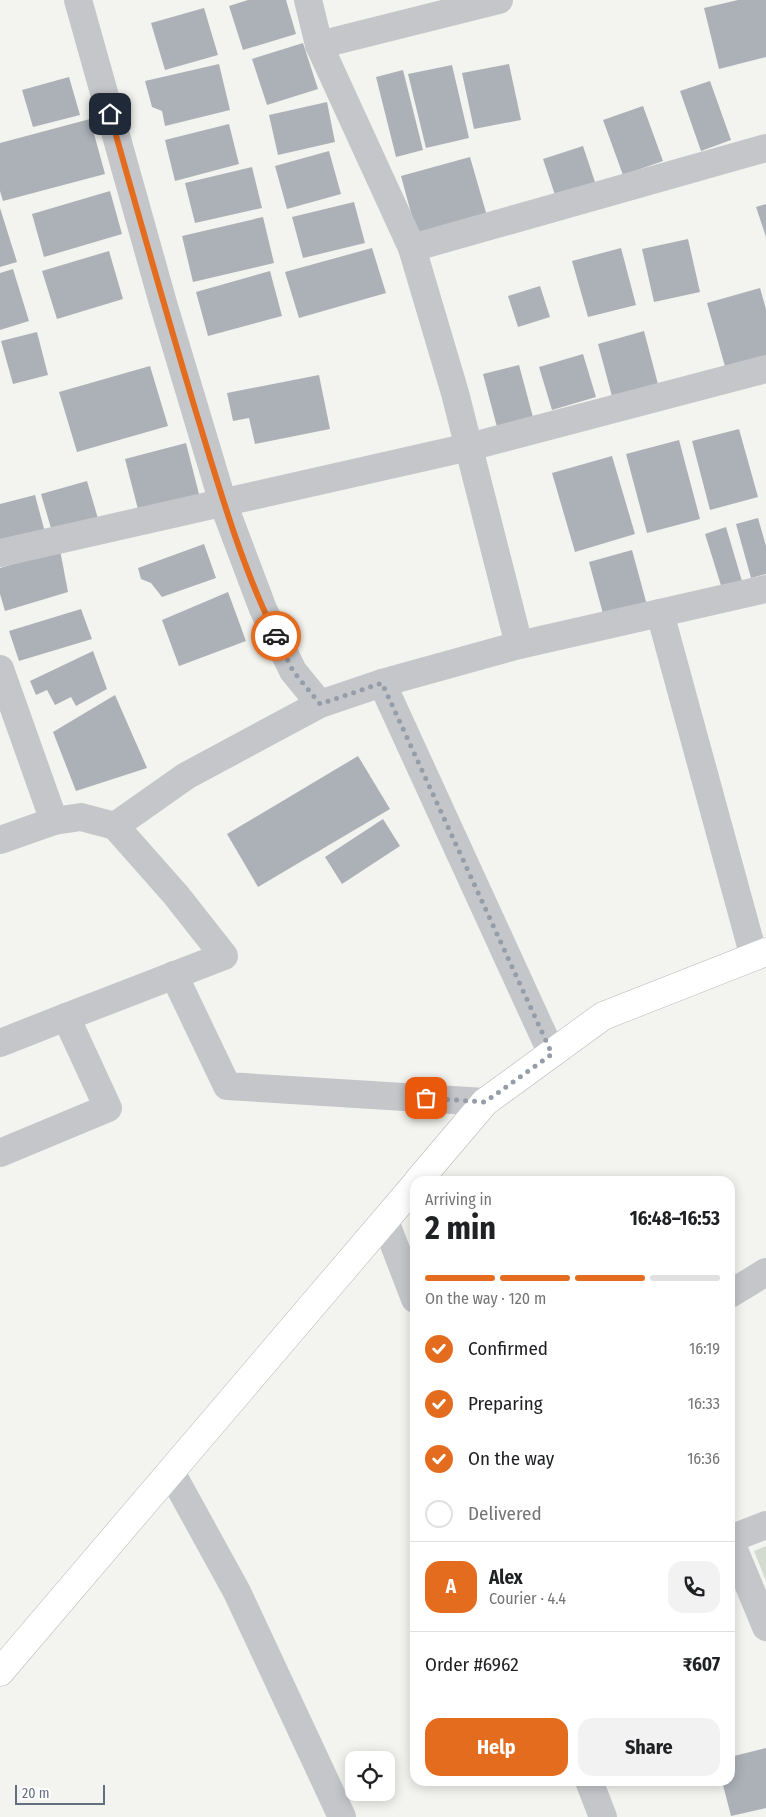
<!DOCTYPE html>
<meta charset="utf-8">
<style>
body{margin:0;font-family:"Fira Sans Condensed",sans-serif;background:#f2f2f2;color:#202124;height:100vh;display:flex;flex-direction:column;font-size:19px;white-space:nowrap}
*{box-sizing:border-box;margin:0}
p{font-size:16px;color:#757577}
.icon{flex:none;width:28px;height:28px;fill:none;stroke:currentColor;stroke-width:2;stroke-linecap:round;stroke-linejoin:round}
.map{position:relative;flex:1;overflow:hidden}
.details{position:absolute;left:410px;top:1176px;width:325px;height:610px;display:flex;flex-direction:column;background:#fff;border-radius:15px;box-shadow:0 2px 12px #0003}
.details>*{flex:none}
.tools{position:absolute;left:345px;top:1751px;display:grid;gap:10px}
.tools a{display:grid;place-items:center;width:50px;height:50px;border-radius:10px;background:#fff;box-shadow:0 2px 12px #0003;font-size:25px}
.scale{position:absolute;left:15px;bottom:12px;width:90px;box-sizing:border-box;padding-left:5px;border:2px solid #626f81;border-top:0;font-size:14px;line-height:18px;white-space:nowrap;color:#626f81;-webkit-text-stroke:4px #fff;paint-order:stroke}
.pin{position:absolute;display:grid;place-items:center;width:42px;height:42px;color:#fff;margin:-21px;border-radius:10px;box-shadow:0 2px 8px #0006}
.courier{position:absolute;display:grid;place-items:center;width:50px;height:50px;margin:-25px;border:4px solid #e46c1f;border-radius:50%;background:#fff;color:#222;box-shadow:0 1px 6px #0007}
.headline em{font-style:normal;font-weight:700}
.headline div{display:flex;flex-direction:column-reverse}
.headline{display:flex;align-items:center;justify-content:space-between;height:85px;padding:0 15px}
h1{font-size:32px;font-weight:700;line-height:38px}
.bar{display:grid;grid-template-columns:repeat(4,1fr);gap:8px 5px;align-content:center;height:60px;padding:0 15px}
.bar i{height:6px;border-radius:4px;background:#e0e0e0}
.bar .selected{background:#e46c1f}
.bar p{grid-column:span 4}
.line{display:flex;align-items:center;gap:12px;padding:0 15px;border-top:1px solid #e0e0e0}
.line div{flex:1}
.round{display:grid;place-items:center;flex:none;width:52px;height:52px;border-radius:15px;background:#f2f2f2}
ol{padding:0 15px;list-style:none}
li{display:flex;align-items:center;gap:15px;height:55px}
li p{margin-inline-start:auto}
li .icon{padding:5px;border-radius:50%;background:#e46c1f;color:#fff;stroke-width:4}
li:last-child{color:#757577}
li i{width:28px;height:28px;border:2px solid #e0e0e0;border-radius:50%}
.action{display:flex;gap:10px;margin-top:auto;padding:10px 15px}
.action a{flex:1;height:58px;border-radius:15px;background:#e46c1f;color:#fff;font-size:20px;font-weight:700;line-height:58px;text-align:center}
.action a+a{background:#f2f2f2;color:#202124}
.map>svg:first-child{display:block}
.green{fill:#d3dbd1}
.building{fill:#acb1b8}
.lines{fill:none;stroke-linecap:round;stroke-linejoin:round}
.secondary-casing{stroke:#b6b9be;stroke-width:29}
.street{stroke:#c4c6ca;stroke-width:28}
.secondary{stroke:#fff;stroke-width:28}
.done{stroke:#959ea8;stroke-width:5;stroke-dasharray:0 9}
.route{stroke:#e46c1f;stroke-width:6}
</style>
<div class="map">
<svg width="766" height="1817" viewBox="0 0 766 1817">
<rect width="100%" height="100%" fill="#f3f4ef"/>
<path class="green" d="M 766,1546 L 766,1581 L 754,1551 Z"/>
<g class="building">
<path d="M 248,0 L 286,0 L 296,34 L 243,50 L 229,6 Z"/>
<path d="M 738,0 L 766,0 L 766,57 L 719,69 L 704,8 Z"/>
<path d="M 204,8 L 218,55 L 165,70 L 151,23 Z"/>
<path d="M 303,43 L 318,89 L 267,105 L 252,59 Z"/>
<path d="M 219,64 L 230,110 L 165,126 L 162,111 L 152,107 L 145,81 Z"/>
<path d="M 509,64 L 521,120 L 474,129 L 462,73 Z"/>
<path d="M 452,65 L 469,138 L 426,148 L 408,74 Z"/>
<path d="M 403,70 L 423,150 L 396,157 L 376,77 Z"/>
<path d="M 69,77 L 80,115 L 33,127 L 22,90 Z"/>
<path d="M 710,81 L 731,140 L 701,151 L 680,91 Z"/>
<path d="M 327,102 L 335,142 L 278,155 L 269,115 Z"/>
<path d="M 643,106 L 663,161 L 623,175 L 603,120 Z"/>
<path d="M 90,119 L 105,174 L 3,201 L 0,191 L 0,143 Z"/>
<path d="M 229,124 L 239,164 L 175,181 L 165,140 Z"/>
<path d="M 583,146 L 596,185 L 556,198 L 543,159 Z"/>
<path d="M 329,151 L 341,194 L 287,209 L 275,166 Z"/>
<path d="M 470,157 L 487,216 L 417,235 L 401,176 Z"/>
<path d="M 252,167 L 262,208 L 195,223 L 185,183 Z"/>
<path d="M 110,191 L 122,234 L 44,257 L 32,214 Z"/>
<path d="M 354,202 L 365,243 L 303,258 L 292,217 Z"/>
<path d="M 766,204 L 766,237 L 756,207 Z"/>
<path d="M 0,208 L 17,262 L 0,267 Z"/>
<path d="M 263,217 L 274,263 L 193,282 L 182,236 Z"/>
<path d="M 688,239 L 700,292 L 654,302 L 642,249 Z"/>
<path d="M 372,248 L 386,293 L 299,318 L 285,272 Z"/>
<path d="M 621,248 L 636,305 L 588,317 L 572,261 Z"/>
<path d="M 109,251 L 123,299 L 57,319 L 42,271 Z"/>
<path d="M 13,269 L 29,321 L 0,330 L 0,273 Z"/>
<path d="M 270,271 L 282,316 L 208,336 L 196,292 Z"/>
<path d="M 540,286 L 550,317 L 518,327 L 508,296 Z"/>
<path d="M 760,288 L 766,309 L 766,366 L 728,377 L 707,303 Z"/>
<path d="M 644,331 L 659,388 L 613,400 L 598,344 Z"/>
<path d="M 37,332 L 48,375 L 13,384 L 1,341 Z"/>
<path d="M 583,354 L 596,397 L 552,410 L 539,367 Z"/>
<path d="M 519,365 L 534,421 L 498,431 L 483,374 Z"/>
<path d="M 150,366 L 168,426 L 77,452 L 59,392 Z"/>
<path d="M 319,375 L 330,429 L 255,444 L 249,418 L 233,421 L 227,393 Z"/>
<path d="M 739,429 L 758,497 L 710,510 L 692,441 Z"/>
<path d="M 679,440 L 700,519 L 647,533 L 626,454 Z"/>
<path d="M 186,443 L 201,502 L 140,517 L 125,459 Z"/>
<path d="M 612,456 L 635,534 L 575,552 L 552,473 Z"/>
<path d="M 87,481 L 99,522 L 53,535 L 41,494 Z"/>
<path d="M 35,495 L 46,536 L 0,548 L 0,504 Z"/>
<path d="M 758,518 L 766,546 L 766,574 L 751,578 L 736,524 Z"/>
<path d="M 726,527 L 744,588 L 724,595 L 705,534 Z"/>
<path d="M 204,544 L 216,578 L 162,597 L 151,583 L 141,579 L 138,568 Z"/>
<path d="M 60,550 L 68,592 L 5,611 L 0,594 L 0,568 Z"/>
<path d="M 632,550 L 648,609 L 605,621 L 589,562 Z"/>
<path d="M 228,592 L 246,641 L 179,666 L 162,620 Z"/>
<path d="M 81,609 L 92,639 L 19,661 L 9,631 Z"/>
<path d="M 93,651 L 107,689 L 76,706 L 71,697 L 55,705 L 47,690 L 36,695 L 30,681 Z"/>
<path d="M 115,695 L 147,768 L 76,791 L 53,732 Z"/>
<path d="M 358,756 L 390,809 L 258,887 L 227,834 Z"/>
<path d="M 383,819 L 400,846 L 342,884 L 325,857 Z"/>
<path d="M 766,1748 L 766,1808 L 731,1816 L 722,1781 L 730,1781 L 730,1757 Z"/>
</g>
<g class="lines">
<g class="secondary-casing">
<g id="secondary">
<path d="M 418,1181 L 485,1102 L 603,1016 L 766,952"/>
<path d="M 0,1672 L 415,1185"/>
</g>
</g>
<g class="street">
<path d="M 78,0 L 163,303 L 223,503 L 263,609 L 293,671 L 320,704"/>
<path d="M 308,0 L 319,45 L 412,248 L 455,393 L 519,645"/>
<path d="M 319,45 L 499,0"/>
<path d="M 412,248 L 766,148"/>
<path d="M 0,553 L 469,447 L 766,369"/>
<path d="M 660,613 L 754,957"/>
<path d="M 0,669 L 54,821 L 81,817 L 115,826 L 176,895 L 224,956 L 66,1017 L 108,1108 L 0,1153"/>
<path d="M 382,683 L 552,1054"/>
<path d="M 115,826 L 186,776 L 320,704 L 382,683 L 519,645 L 766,589"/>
<path d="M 0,840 L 54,821"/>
<path d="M 174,975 L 227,1086 L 485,1102"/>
<path d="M 0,1043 L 66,1017"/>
<path d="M 385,1221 L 415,1299"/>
<path d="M 730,1294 L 766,1272"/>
<path d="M 171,1472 L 237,1592 L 342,1817"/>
<path d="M 730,1539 L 766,1525"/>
<path d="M 730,1540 L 766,1627"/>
<path d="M 589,1781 L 603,1817"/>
</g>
<use href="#secondary" class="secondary"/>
</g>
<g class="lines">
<path class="done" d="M 276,636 L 293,671 L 320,704 L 382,683 L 552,1054 L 485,1102 L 426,1098"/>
<path class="route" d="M 110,114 C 138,213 166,313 196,412 C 219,487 241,565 276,636"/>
</g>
</svg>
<div class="tools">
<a><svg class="icon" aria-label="locate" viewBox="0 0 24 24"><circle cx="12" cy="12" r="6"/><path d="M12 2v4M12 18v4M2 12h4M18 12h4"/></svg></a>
</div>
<div class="scale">20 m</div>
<div class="pin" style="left:426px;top:1098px;background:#ea580c"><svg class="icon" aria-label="bag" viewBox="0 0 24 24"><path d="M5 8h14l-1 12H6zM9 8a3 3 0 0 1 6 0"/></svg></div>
<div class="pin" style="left:110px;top:114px;background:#1f2937"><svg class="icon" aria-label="home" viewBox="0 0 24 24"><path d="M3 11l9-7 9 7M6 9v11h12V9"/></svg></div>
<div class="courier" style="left:276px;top:636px"><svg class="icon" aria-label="car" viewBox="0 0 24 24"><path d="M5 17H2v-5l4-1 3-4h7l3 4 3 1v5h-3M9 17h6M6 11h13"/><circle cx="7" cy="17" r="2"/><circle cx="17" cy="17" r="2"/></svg></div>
<section class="details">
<div class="headline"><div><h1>2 min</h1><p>Arriving in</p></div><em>16:48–16:53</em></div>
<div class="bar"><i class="selected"></i><i class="selected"></i><i class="selected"></i><i></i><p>On the way · 120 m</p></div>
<ol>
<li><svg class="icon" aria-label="check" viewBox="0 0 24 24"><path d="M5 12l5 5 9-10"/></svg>Confirmed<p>16:19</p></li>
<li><svg class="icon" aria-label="check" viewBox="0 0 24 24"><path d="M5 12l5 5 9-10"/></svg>Preparing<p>16:33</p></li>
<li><svg class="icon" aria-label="check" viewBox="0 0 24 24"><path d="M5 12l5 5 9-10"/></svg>On the way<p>16:36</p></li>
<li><i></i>Delivered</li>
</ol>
<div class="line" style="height:90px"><b class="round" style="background:#e46c1f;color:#fff">A</b><div><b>Alex</b><p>Courier · 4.4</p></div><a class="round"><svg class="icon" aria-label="phone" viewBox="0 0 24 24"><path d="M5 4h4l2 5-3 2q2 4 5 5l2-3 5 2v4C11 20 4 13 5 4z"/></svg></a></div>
<div class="line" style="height:65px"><div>Order #6962</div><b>₹607</b></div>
<div class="action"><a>Help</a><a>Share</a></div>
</section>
</div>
